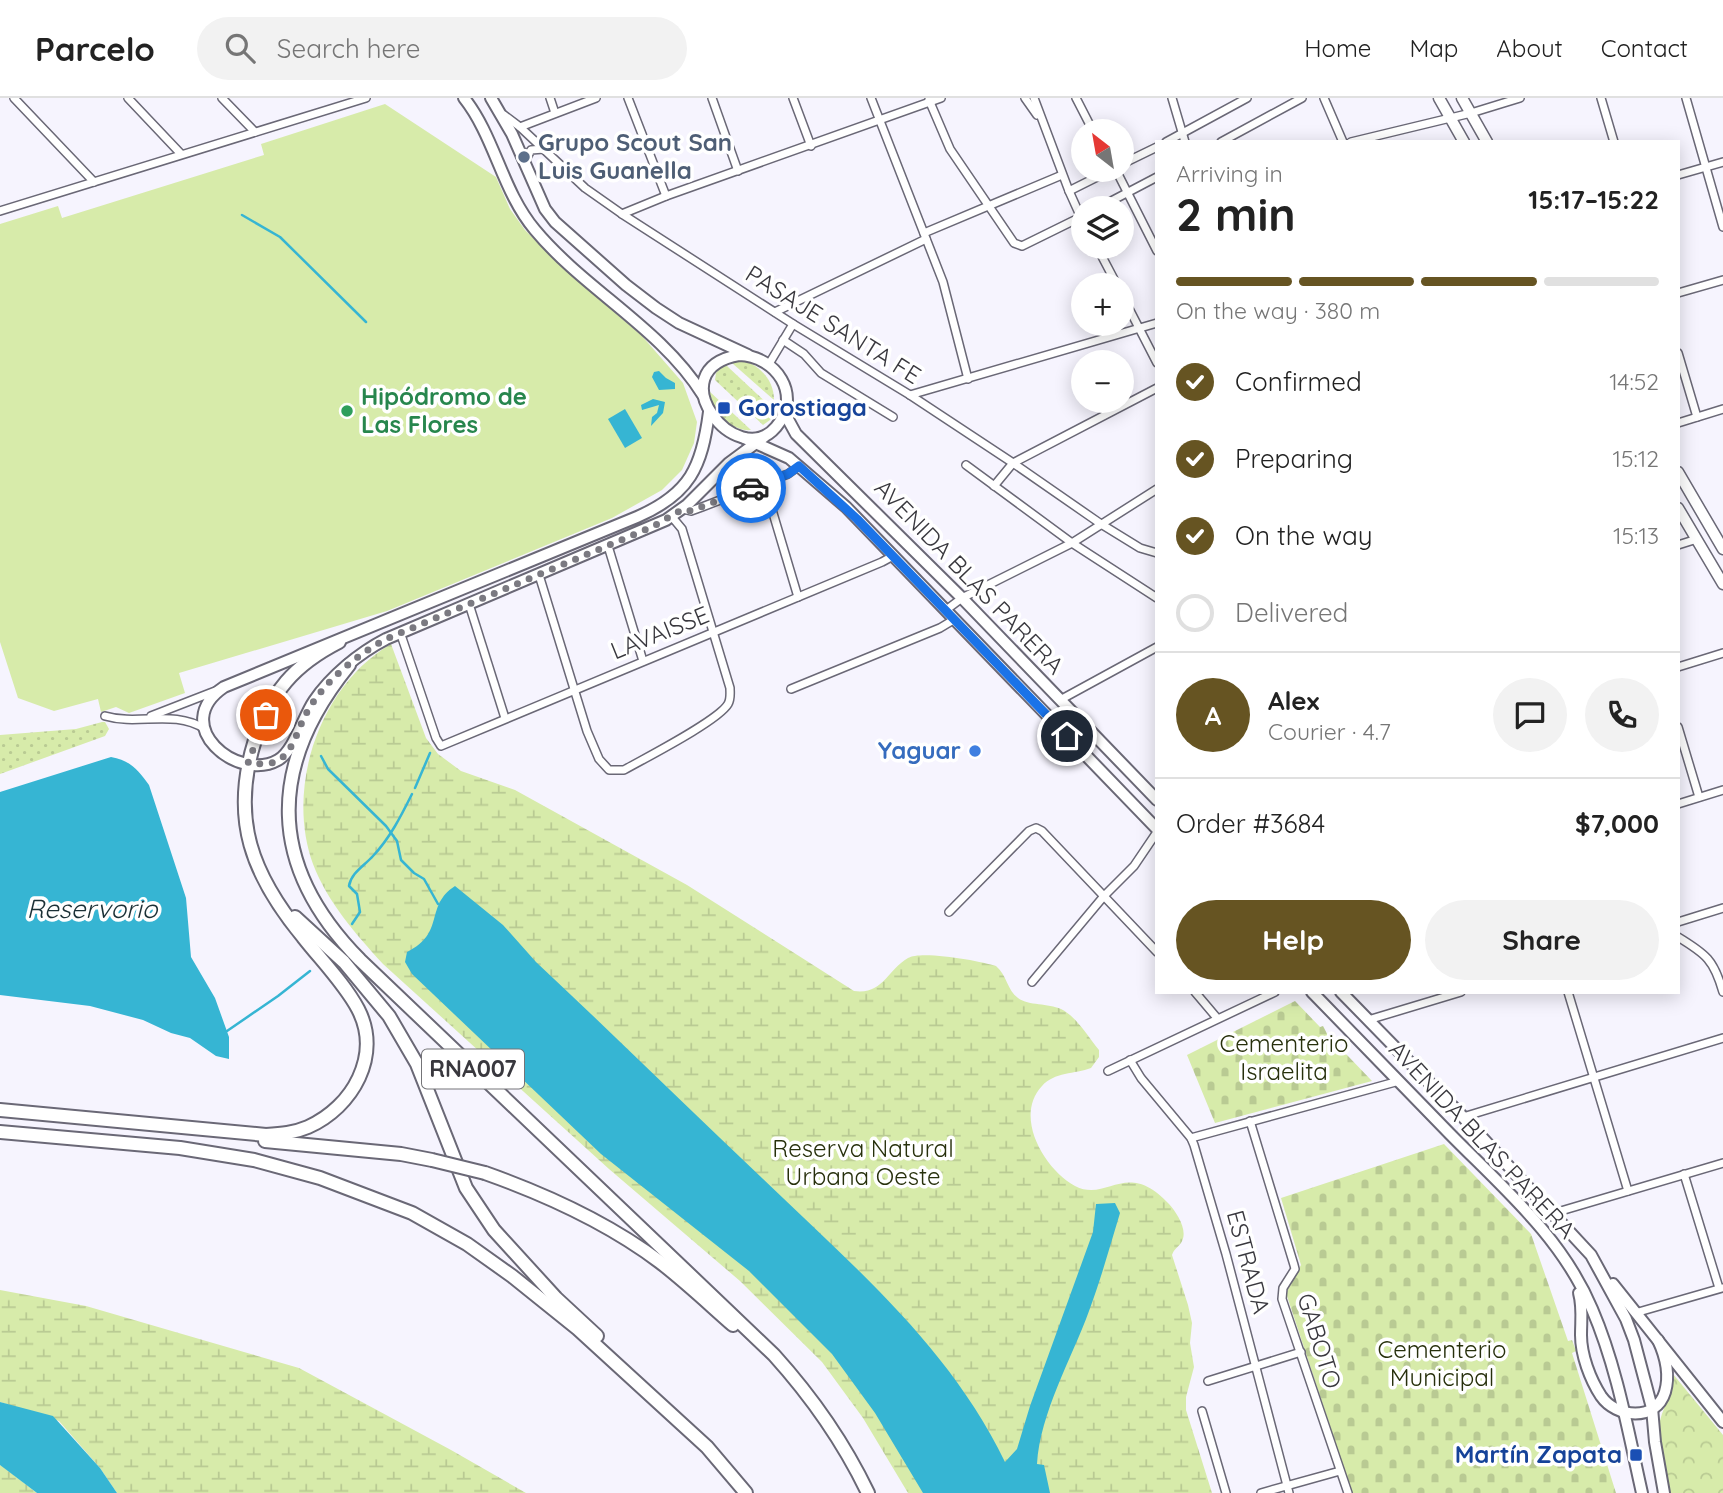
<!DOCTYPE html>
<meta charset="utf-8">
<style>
body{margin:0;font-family:Quicksand,sans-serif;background:#f2f2f2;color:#222;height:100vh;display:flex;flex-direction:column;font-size:26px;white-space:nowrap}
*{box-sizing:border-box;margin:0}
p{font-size:23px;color:#767676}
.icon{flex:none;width:38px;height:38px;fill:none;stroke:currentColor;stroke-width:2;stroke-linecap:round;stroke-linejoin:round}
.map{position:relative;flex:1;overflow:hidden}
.side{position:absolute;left:1155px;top:42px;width:525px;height:854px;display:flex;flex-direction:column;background:#fff;border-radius:0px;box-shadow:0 4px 18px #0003}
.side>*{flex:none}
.needle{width:46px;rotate:329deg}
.fabs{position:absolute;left:1071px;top:21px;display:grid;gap:14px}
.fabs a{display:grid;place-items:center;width:63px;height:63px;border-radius:50%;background:#fff;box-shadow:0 4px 18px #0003;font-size:35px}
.pin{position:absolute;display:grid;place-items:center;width:60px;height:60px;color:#fff;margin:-30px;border:4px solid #fff;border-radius:50%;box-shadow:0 2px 7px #0007}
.courier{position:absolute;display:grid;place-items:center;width:70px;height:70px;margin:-35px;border:5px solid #1a73e8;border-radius:50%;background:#fff;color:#222;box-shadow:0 2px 9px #0007}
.head em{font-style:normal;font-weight:800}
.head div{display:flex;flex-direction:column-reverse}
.head{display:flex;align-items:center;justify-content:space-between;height:119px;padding:0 21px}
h1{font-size:46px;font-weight:800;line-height:52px}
.bar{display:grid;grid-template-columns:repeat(4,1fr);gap:10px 7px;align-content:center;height:84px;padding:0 21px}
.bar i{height:9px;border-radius:5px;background:#e0e0e0}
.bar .selected{background:#665422}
.bar p{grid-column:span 4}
.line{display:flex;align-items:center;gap:18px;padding:0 21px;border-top:2px solid #e0e0e0}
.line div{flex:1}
.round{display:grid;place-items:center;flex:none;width:74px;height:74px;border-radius:37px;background:#f2f2f2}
ol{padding:0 21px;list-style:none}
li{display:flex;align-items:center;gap:21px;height:77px}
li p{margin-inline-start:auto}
li .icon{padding:7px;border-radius:50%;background:#665422;color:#fff;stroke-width:4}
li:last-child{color:#767676}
li i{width:38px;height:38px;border:4px solid #e0e0e0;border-radius:50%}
.button{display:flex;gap:14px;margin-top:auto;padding:14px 21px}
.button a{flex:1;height:80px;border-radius:42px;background:#665422;color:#fff;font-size:28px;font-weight:800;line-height:80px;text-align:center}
.button a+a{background:#f2f2f2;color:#222}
header{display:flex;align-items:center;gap:42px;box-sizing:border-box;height:98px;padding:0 35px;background:#fff;border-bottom:2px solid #e0e0e0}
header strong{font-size:33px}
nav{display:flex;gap:38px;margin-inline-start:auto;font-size:24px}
.search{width:490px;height:63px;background:#f2f2f2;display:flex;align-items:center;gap:18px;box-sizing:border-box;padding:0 24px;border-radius:38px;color:#767676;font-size:26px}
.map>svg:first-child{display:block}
.grass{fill:url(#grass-dots)}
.forest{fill:url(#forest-crowns)}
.wetland{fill:url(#wetland-marsh)}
.cemetery{fill:url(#cemetery-stones)}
.garden{fill:#d7ebaa}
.water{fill:#36b5d3}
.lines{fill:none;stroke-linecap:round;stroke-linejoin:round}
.stream{stroke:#36b5d3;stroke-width:2.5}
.street-casing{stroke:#6a6876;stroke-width:10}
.secondary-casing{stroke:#6a6876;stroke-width:13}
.primary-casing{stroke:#6a6876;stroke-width:14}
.highway-casing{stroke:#6a6876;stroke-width:16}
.street{stroke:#fff;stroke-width:7}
.secondary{stroke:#fff;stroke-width:10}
.primary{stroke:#fff;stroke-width:10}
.highway{stroke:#fff;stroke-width:12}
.highway-bridge-casing{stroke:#6a6876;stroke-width:16;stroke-linecap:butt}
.highway-bridge{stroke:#fff;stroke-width:12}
.done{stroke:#7b7a81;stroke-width:7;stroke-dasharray:0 12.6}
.route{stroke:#1a73e8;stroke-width:9}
.service-dot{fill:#5c6f8a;stroke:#fff;stroke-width:2.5}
.transit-dot{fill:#1a4fb4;stroke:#fff;stroke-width:2.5}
.leisure-dot{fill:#2e9e5b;stroke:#fff;stroke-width:2.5}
.shop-dot{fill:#3f7fe0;stroke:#fff;stroke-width:2.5}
.labels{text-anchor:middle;stroke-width:7;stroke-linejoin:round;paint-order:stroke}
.shield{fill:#fff;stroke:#747478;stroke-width:2}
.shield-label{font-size:23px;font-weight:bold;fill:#39383e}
.service-label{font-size:24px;font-weight:bold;fill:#4e5e75;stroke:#fff;text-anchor:start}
.street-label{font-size:24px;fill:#39383e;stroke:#fff}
.leisure-label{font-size:24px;font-weight:bold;fill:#27864d;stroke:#fff;text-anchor:start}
.transit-label{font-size:24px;font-weight:bold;fill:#164399;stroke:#fff;text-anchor:start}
.shop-label{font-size:24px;font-weight:bold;fill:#366cbe;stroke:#fff;text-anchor:end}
.park-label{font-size:24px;fill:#27300c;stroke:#fff}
.water-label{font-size:26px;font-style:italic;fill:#1b3036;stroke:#fff}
</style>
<header>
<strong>Parcelo</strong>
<div class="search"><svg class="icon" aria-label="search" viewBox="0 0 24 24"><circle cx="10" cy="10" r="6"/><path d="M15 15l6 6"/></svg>Search here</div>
<nav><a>Home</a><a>Map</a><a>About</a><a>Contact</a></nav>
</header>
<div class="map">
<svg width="1723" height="1395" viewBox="0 0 1723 1395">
<defs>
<pattern id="grass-dots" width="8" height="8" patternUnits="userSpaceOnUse" patternTransform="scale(1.75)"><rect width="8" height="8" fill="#d7ebaa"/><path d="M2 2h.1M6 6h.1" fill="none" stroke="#b9ca93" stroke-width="1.8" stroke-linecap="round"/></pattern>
<pattern id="forest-crowns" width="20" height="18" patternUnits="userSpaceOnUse" patternTransform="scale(1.75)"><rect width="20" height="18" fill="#d7ebaa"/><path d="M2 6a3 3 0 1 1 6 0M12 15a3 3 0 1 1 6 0" fill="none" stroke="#b9ca93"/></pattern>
<pattern id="wetland-marsh" width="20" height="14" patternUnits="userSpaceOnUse" patternTransform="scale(1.75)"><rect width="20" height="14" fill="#d7ebaa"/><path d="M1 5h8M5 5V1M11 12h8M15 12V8" fill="none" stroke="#b9ca93"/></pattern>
<pattern id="cemetery-stones" width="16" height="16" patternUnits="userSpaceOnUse" patternTransform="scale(1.75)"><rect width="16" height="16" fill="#d7ebaa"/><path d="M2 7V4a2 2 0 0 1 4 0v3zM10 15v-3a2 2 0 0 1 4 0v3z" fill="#b9ca93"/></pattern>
</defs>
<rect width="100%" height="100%" fill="#f6f4fe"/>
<g class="grass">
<path d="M 745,263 C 762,269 774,284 774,302 L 732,265 Z"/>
<path d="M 722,268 L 727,268 L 770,308 L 775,314 L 770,322 L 763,327 L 715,282 L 716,275 Z"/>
<path d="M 709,293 L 751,332 C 731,334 711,312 709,293 Z"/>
<path d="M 102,624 L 105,624 L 109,631 L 105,638 L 0,676 L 0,637 L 76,631 Z"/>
</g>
<path class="forest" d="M 1673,1276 L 1723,1337 L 1723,1395 L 1669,1395 C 1665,1375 1656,1350 1659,1329 C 1661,1311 1673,1297 1673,1276 Z"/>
<g class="wetland">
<path d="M 391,546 L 426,640 L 438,656 L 461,673 L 515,692 L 687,787 L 854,893 C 883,897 887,872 908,860 C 921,852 981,863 996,868 C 1007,877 1007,892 1018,900 C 1029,908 1048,905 1061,911 C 1077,919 1088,939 1099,952 L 1099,959 L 1091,970 C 1075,976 1054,974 1042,988 C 1013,1019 1045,1072 1075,1088 C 1108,1105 1126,1060 1169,1106 C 1177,1115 1189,1133 1181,1145 C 1177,1150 1174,1151 1172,1157 L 1188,1207 L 1192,1225 L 1190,1245 L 1194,1269 L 1186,1299 L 1186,1312 L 1212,1395 L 908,1395 L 863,1320 L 822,1264 L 740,1183 L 609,1071 L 383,866 C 355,835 328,805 313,766 C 285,689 320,587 391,546 Z"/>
<path d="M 0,1192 L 86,1208 L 299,1270 L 451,1352 L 526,1395 L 117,1395 L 100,1370 L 59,1323 L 0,1304 Z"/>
<path d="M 0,1367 L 2,1368 L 37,1395 L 0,1395 Z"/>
</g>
<g class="cemetery">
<path d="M 1295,903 L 1320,929 L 1323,928 L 1334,949 L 1347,957 L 1372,983 L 1215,1025 L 1187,957 Z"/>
<path d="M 1444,1046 L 1531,1136 L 1568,1243 L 1572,1242 L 1576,1253 L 1572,1255 L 1616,1395 L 1352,1395 L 1286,1195 L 1301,1167 L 1281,1100 Z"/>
</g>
<path class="garden" d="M 385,6 L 496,79 L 510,111 L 525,132 L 562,169 L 642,238 L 683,285 L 697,324 L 694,345 L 682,372 L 662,392 L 612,420 L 387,513 L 179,575 L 185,595 L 129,615 L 116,609 L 101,614 L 98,601 L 54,613 L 18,600 L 0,544 L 0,126 L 58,108 L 62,120 L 264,57 L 261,46 Z"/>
<g class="water">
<path d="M 659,273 L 666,280 L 675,285 L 675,291 L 659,292 L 652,279 L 654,274 Z"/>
<path d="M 653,301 L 665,304 L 663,315 L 651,328 L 652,319 L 657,315 L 659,307 L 642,312 L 641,307 Z"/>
<path d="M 625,311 L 642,340 L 625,350 L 608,321 Z"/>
<path d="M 111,659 C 130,662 138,672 149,687 L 186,800 L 191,859 L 215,900 L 229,939 L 229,961 L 216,958 L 190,940 L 171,935 L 143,922 L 90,908 L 0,897 L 0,694 Z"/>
<path d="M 455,788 L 503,827 L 536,864 C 612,935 686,1008 762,1080 C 853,1168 949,1248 1005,1364 L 1017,1351 L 1030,1308 L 1093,1134 L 1096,1106 L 1115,1105 L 1120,1115 C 1110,1148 1101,1181 1089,1213 C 1072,1260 1040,1315 1037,1366 L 1044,1367 L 1050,1395 L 923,1395 L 875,1315 L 832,1256 L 749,1173 L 601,1056 L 412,876 L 405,864 L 407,854 C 446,835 424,808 455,788 Z"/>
<path d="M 0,1304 L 53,1318 L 100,1370 L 117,1395 L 37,1395 L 0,1367 Z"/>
</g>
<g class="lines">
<g class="stream">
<path d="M 242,117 L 280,139 L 366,224"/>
<path d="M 321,658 L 328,671 L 386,728 L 397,743 L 401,762 L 414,775 L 424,781 L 438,806"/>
<path d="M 415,690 L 430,655"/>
<path d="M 352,826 L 360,814 L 357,796 L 349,788 C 351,775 364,768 373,758 C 390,740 401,718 412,696"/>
<path d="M 227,933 L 278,898 L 310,873"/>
</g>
<g class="street-casing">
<g id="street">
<path d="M 14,0 L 94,84"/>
<path d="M 128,0 L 181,56"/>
<path d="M 222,0 L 255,34"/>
<path d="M 550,0 L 555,15"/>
<path d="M 628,0 L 666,98"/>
<path d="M 712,0 L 738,73"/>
<path d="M 793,0 L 811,48"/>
<path d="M 871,0 L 943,184 L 968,281"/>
<path d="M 1025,0 L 1037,17"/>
<path d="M 1034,0 L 1069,93 L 1083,124"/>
<path d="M 1076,0 L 1093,33"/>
<path d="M 1172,0 L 1185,44"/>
<path d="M 1324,0 L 1343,44"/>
<path d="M 1601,0 L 1614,44"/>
<path d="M 1686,0 L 1723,129"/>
<path d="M 929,2 L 950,51 L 1014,145 L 1022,148 L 1083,118"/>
<path d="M 504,17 L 520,29 L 585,90 L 622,116 L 793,226 L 910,297 L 1013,365 L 1101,426 L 1140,450 L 1157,455"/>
<path d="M 520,29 L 596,0"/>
<path d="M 1166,44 L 1247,0"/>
<path d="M 1221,44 L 1302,0"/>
<path d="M 1351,44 L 1471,15 L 1520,0"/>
<path d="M 525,63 L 531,52 L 544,51"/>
<path d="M 1122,66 L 1157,49"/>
<path d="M 1116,72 L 1157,153"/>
<path d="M 1678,77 L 1723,64"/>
<path d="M 1069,93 L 1111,72"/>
<path d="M 1098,110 L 1157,79"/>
<path d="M 0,113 L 366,0"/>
<path d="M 622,116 L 666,98 L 941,0"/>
<path d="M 924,135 L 1062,77"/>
<path d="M 1097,149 L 1117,187"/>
<path d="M 1678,195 L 1723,182"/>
<path d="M 1122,197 L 1157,265"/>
<path d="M 775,214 L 926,141"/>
<path d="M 783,242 L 804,256 L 821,275 L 893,319"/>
<path d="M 1678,255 L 1697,319"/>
<path d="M 769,266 L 793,226"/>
<path d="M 910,297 L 1157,225"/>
<path d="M 1678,325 L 1723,311"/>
<path d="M 966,367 L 1072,445 L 1157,500"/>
<path d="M 764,385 L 798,499"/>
<path d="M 994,388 L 1013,365 L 1157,290"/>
<path d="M 683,411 L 691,413 L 702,409 L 788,376 L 799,368"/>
<path d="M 1678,447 L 1697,441"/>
<path d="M 608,448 L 643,563"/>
<path d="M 539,477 L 587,633 L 599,661 L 609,672 L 624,672 C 645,660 718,623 728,606 C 731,601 730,595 730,590 L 682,431 L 672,419"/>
<path d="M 469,506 L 505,620"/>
<path d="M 946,512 L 962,500 L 1072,445 L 1157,391"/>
<path d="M 400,534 L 436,640 L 441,648 L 882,464 L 893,458"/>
<path d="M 1678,569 L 1723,555"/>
<path d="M 791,591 L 940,530 L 955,521"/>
<path d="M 1060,602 L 1157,549"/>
<path d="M 105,618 C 139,628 173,611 205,631"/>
<path d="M 151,618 L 218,592"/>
<path d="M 1678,629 L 1699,699"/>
<path d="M 1678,706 L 1723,692"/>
<path d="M 949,814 L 1029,733 L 1036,730 L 1042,733 L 1157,854"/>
<path d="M 1678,824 L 1723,810"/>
<path d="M 1678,839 C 1706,856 1714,862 1723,894"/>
<path d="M 1032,884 L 1104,798 L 1134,768 L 1157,734"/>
<path d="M 1195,894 L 1217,920"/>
<path d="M 1568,894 L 1628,1093"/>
<path d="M 1368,922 L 1461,894"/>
<path d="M 1130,962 L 1141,980 L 1191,1040 L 1194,1047 L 1226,1156 L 1289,1395"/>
<path d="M 1108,973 L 1275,894"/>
<path d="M 1463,1019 L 1723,940"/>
<path d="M 1250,1023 L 1294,1167 L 1295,1171 L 1283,1190 L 1282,1201 L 1348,1395"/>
<path d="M 1191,1040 L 1399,983"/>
<path d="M 1684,1076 L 1719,1190"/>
<path d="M 1554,1115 L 1723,1065"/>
<path d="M 1635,1215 L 1722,1190"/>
<path d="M 1208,1283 L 1301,1254"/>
<path d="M 1202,1313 L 1226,1395"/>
<path d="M 1261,1395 L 1340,1373"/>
</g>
</g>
<g class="secondary-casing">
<g id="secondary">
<path d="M 1439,0 L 1464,44"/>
<path d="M 1462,0 L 1487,44"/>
<path d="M 1678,374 L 1723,451"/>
<path d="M 1678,410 L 1723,486"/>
</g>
</g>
<g class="primary-casing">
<g id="primary">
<path d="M 464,0 C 495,39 502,93 535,132 C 585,192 661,230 703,297"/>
<path d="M 491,0 L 512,36 L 545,111 L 555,124 L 626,187 L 656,210 L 679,225 L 748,257"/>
<path d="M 739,257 C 776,258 803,297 776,329 C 737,375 656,272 739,257 Z"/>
<path d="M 709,314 C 702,369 690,396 637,419 L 224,589 C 168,627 238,685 278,662 C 294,653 303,619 314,603 C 331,578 359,555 386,541 L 666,422 L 687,407 L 729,365 L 764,339"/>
<path d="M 784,314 L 796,336 L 962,500 L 1157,702"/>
<path d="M 744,340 L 789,360 L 846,409 L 1157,731"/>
<path d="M 1312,894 C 1358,941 1403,988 1449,1035 C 1502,1089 1562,1139 1592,1211 C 1617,1269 1628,1333 1642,1395"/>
<path d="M 1341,894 L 1463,1019 L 1591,1157 L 1626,1221 L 1634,1242 L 1652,1310 L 1655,1344 L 1664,1395"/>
<path d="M 1613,1186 L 1723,1324"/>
<path d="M 1579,1195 C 1583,1209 1581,1222 1581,1237 C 1581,1257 1590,1281 1601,1298 C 1616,1320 1656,1324 1665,1294 C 1670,1277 1665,1257 1658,1242"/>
</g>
</g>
<g class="highway-casing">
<g id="highway">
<path d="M 349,567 C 267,668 267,768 360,862 L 774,1257 C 811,1298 844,1345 868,1395"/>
<path d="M 295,819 L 344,864 L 389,918 L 417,966 L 466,1090 L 494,1132 L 556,1200 L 597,1238"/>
<path d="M 0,1012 L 266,1037 C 281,1036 294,1035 308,1029 C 353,1009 382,957 358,911 C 344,885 321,862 303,839 C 252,777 230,721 255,642 C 271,594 294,567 339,544"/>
<path d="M 0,1034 L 180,1050 L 254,1062 L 320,1080 L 412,1115 L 467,1146 L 512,1178 L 578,1231 L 707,1349 L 746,1395"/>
<path d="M 265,1043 L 401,1056 L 432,1062"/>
<path d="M 485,1075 C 547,1097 607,1124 660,1164 C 686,1184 709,1206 733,1227"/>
</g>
</g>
<use href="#street" class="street"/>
<use href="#secondary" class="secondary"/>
<use href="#primary" class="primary"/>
<use href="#highway" class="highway"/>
<g class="highway-bridge-casing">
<path id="highway-bridge" d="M 432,1062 L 485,1075"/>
</g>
<use href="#highway-bridge" class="highway-bridge"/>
</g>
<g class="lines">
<path class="done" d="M 266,617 L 248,665 C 261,666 274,668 284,658 C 295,647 299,628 307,614 C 324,584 355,558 386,541 L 652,429 L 683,411 L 691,413 L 751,390"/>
<path class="route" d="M 751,390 L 788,376 L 799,368 L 857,421 L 1067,638"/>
</g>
<circle class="service-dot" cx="524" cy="59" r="7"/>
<g class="transit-dot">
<rect x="717" y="303" width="14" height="14" rx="3.5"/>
<rect x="1629" y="1350" width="14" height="14" rx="3.5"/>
</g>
<circle class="leisure-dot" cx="347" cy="313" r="7"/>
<circle class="shop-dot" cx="975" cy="653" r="7"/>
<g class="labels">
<rect class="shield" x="422" y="951.5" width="102" height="39" rx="5"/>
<g class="shield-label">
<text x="473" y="979">RNA007</text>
</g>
<g class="service-label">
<text x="538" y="53">Grupo Scout San<tspan x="538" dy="28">Luis Guanella</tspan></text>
</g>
<g class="street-label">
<text transform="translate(833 227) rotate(32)" y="8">PASAJE SANTA FE</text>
<text transform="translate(969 479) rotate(46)" y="8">AVENIDA BLAS PARERA</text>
<text transform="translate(660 535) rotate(-22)" y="8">LAVAISSE</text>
<text transform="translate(1482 1042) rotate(47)" y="8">AVENIDA BLAS PARERA</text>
<text transform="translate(1248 1164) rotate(75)" y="8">ESTRADA</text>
<text transform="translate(1319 1243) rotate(73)" y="8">GABOTO</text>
</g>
<g class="leisure-label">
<text x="361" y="307">Hipódromo de<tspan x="361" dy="28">Las Flores</tspan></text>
</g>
<g class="transit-label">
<text x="738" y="318">Gorostiaga</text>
<text x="1622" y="1365" text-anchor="end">Martín Zapata</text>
</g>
<g class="shop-label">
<text x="961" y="661">Yaguar</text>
</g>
<g class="park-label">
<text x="1284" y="954">Cementerio<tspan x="1284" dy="28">Israelita</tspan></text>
<text x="863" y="1059">Reserva Natural<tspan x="863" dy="28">Urbana Oeste</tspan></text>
<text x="1442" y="1260">Cementerio<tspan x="1442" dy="28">Municipal</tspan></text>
</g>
<g class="water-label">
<text x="92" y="820">Reservorio</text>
</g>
</g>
</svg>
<div class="fabs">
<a><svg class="needle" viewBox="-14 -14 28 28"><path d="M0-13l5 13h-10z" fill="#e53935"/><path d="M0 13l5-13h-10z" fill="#767676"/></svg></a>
<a><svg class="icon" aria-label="layers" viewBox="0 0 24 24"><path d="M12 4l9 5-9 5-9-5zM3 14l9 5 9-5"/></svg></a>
<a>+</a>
<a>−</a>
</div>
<div class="pin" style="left:266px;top:617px;background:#ea580c"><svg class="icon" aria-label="bag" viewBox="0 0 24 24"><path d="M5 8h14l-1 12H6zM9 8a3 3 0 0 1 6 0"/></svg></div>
<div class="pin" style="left:1067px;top:638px;background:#1f2937"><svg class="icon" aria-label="home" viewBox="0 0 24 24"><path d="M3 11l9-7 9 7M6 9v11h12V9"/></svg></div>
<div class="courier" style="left:751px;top:390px"><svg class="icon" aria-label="car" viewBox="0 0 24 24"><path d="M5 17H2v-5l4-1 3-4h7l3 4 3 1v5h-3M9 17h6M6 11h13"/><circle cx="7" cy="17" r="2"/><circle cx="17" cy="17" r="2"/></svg></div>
<section class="side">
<div class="head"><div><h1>2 min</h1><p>Arriving in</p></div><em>15:17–15:22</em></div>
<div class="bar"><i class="selected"></i><i class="selected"></i><i class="selected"></i><i></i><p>On the way · 380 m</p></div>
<ol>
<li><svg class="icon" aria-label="check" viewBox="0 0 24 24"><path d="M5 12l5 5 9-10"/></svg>Confirmed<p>14:52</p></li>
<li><svg class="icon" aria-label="check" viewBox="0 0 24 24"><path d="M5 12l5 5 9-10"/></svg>Preparing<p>15:12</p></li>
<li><svg class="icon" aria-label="check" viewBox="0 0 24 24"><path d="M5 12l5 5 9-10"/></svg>On the way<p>15:13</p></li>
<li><i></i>Delivered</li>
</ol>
<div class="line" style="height:126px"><b class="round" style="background:#665422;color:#fff">A</b><div><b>Alex</b><p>Courier · 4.7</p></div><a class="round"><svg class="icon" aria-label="chat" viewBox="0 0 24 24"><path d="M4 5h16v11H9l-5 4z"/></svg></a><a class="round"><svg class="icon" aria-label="phone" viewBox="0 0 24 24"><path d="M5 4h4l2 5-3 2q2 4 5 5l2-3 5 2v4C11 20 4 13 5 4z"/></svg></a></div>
<div class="line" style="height:91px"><div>Order #3684</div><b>$7,000</b></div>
<div class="button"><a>Help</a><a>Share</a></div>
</section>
</div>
